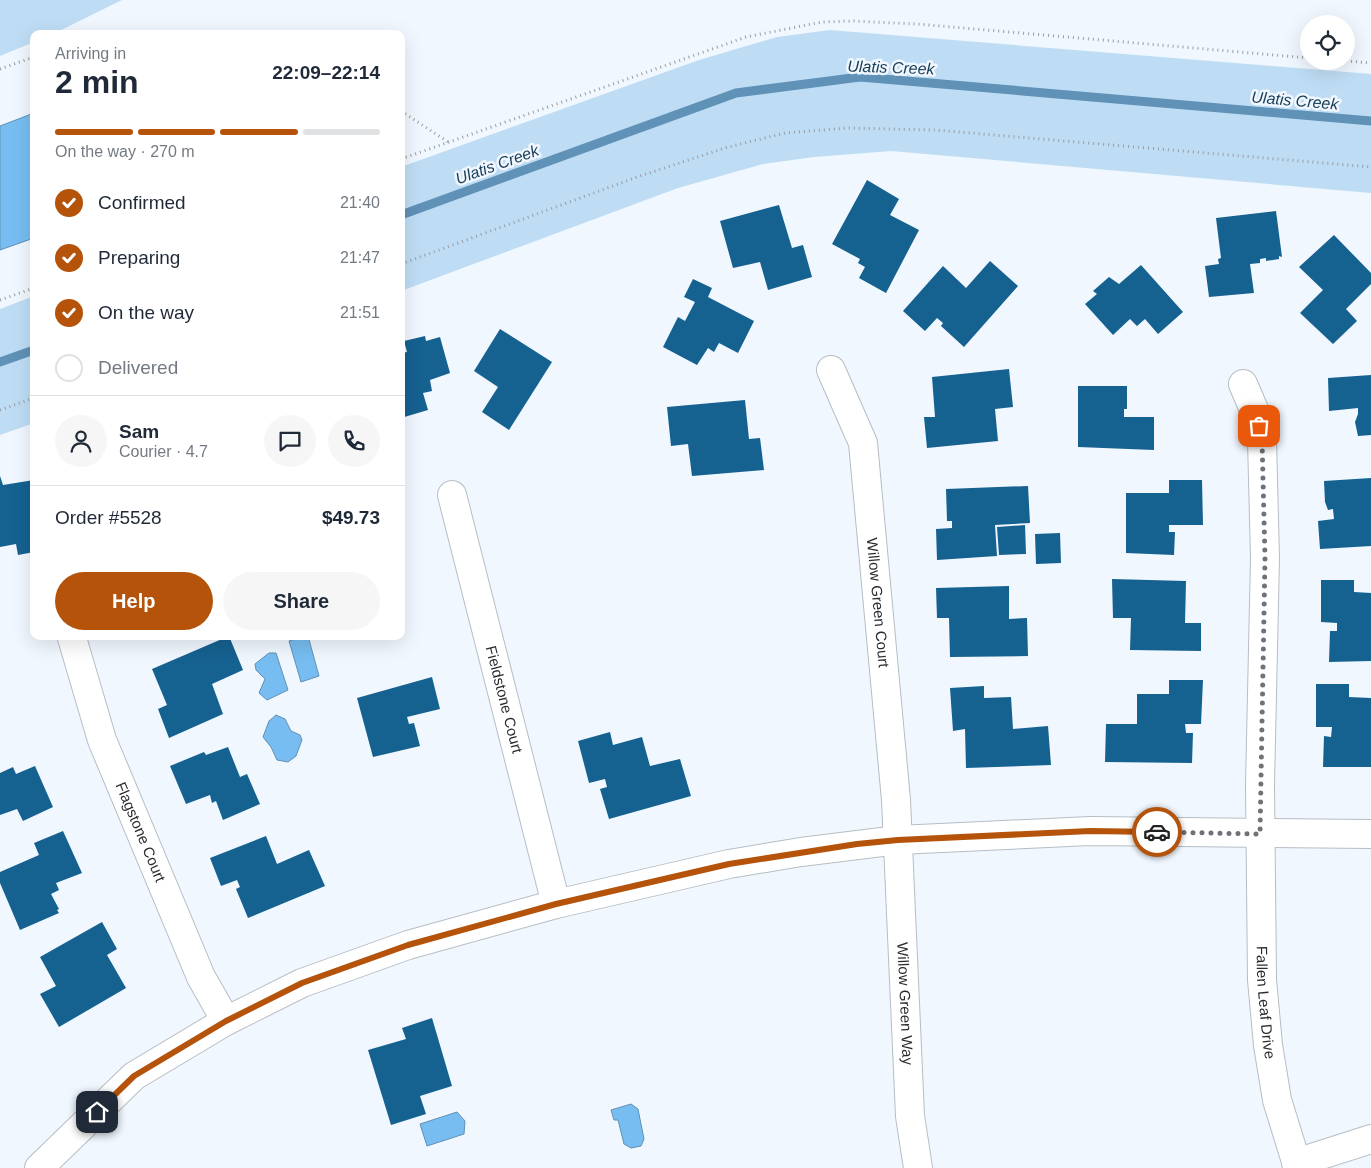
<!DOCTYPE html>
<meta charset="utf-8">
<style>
body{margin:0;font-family:Arial,sans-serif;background:#f6f6f7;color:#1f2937;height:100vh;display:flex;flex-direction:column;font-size:19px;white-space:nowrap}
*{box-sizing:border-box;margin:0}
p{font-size:16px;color:#747a83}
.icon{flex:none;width:28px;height:28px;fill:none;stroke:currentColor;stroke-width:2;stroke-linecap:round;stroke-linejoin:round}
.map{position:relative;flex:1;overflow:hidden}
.drawer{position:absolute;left:30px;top:30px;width:375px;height:610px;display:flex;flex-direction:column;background:#fff;border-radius:10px;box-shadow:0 5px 20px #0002}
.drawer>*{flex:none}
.tools{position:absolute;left:1300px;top:15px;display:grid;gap:10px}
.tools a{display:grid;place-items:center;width:55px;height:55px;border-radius:50%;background:#fff;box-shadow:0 5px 20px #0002;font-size:25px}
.pin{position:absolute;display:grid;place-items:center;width:42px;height:42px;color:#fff;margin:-21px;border-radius:10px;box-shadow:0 2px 8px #0006}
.courier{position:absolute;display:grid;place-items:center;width:50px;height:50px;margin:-25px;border:4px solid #b45309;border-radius:50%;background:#fff;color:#222;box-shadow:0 1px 6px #0007}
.overview em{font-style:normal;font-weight:600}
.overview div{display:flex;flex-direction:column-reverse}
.overview{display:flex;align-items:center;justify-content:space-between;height:85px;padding:0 25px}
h1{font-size:32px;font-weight:600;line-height:38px}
.bar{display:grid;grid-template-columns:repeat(4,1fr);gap:8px 5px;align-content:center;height:60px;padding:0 25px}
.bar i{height:6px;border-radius:4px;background:#e0e1e3}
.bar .active{background:#b45309}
.bar p{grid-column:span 4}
.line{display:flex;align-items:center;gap:12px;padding:0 25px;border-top:1px solid #e0e1e3}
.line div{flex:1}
.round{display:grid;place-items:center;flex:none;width:52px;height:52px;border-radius:26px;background:#f6f6f7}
ol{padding:0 25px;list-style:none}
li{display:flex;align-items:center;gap:15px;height:55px}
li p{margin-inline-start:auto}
li .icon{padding:5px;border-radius:50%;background:#b45309;color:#fff;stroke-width:4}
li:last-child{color:#747a83}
li i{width:28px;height:28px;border:2px solid #e0e1e3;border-radius:50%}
.action{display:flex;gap:10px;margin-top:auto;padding:10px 25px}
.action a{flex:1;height:58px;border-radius:30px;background:#b45309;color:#fff;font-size:20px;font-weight:600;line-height:58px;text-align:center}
.action a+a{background:#f6f6f7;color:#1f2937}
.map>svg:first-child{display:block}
.green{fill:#beddf5}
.water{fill:#77bdf1;stroke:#6091b6}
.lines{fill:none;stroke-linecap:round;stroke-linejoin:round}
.stream{stroke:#6091b6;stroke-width:9}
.building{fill:#156190}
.street-casing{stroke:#b6bec4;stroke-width:30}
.path{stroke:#989da2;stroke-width:3;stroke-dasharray:1 4;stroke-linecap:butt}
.street{stroke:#fff;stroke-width:28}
.done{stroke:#6f7277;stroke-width:5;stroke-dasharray:0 9}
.route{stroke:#b45309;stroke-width:6}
.labels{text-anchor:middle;stroke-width:5;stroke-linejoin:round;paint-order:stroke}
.street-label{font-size:15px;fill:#292b2e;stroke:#f0f7fe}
.water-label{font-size:16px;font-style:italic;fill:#173d57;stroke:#f0f7fe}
</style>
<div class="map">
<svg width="1371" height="1168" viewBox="0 0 1371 1168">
<rect width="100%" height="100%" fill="#f0f7fe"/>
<g class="green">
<path d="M 0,0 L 122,0 L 53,34 L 34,34 L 34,42 L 0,56 Z"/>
<path d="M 830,30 L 1371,74 L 1371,193 L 891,151 L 814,157 L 763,164 L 678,188 L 401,291 L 401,167 L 699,60 L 777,37 Z"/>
<path d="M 34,296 L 34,423 L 0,435 L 0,309 Z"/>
</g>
<g class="water">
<path d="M 34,113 L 34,238 L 0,250 L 0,126 Z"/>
<path d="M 304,636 L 308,636 L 319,676 L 301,682 L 289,641 Z"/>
<path d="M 269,653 L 276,653 L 288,690 L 267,700 L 259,693 L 265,679 L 256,670 L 255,664 Z"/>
<path d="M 276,715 L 285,719 L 291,731 L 300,735 L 302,740 L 296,756 L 288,762 L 277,760 L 271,747 L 263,737 L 269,721 Z"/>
<path d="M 631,1104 L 638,1109 L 644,1139 L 641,1146 L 631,1148 L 624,1144 L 618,1120 L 614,1120 L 611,1110 Z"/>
<path d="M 457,1112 L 465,1121 L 464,1134 L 427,1146 L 420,1124 Z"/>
</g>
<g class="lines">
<g class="stream">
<path d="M 401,215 L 736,93 L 860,77 L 1371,121"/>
<path d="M 0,362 L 34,350"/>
</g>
</g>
<g class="building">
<path d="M 867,180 L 899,199 L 890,215 L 919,230 L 886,293 L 859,278 L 865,267 L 858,263 L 860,259 L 832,244 Z"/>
<path d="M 779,205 L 792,248 L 803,245 L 812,277 L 768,290 L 760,262 L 733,268 L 720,221 Z"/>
<path d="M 1276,211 L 1282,257 L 1279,256 L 1279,259 L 1266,261 L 1266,258 L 1260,259 L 1260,263 L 1250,264 L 1254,293 L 1209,297 L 1205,266 L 1219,264 L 1218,259 L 1221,258 L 1216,218 Z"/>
<path d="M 1334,235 L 1371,273 L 1371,284 L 1346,309 L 1357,321 L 1333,344 L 1300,313 L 1323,290 L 1299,267 Z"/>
<path d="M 990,261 L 1018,286 L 964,347 L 941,326 L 943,323 L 937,318 L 925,331 L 903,311 L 943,266 L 966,288 Z"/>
<path d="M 1141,265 L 1183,312 L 1158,334 L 1145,319 L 1137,326 L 1130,319 L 1113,335 L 1085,304 L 1097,294 L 1093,291 L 1109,277 L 1119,284 Z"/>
<path d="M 693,279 L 712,288 L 708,297 L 754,321 L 738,353 L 719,343 L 714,352 L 708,348 L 697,365 L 663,347 L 678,317 L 685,321 L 695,302 L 684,297 Z"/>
<path d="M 500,329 L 552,362 L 509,430 L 482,412 L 498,387 L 474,371 Z"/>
<path d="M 425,336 L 426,341 L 440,337 L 450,373 L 430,380 L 432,391 L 423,393 L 428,410 L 401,418 L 401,353 L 407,352 L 404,341 Z"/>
<path d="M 1009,369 L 1013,407 L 995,409 L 998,441 L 927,448 L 924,417 L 935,417 L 932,377 Z"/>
<path d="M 1371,375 L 1371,435 L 1358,436 L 1355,422 L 1358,414 L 1358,408 L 1329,411 L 1328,378 Z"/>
<path d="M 1078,386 L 1127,386 L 1127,409 L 1124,409 L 1124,417 L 1154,417 L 1154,450 L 1078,447 Z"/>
<path d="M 745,400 L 749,439 L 760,438 L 764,470 L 692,476 L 688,444 L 671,446 L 667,407 Z"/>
<path d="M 0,476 L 3,485 L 34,480 L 34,552 L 18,555 L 16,544 L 0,547 Z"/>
<path d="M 1371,478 L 1371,546 L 1320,549 L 1318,521 L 1334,519 L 1333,509 L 1328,510 L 1325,502 L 1324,481 Z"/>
<path d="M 1169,480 L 1202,480 L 1203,525 L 1169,525 L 1169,532 L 1175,532 L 1174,555 L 1126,553 L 1126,493 L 1169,493 Z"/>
<path d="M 1028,486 L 1030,523 L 995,525 L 997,556 L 937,560 L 936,529 L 952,528 L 952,521 L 947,521 L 946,489 Z"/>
<path d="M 1025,525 L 1026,554 L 999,555 L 997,527 Z"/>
<path d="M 1060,533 L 1061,563 L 1036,564 L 1035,534 Z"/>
<path d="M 1112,579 L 1186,581 L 1185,623 L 1201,623 L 1201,651 L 1130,650 L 1131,618 L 1113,618 Z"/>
<path d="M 1321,580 L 1354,580 L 1354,592 L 1371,593 L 1371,661 L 1329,662 L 1330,631 L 1337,631 L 1337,623 L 1321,622 Z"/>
<path d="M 1009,586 L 1009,619 L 1027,618 L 1028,656 L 950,657 L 949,618 L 937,618 L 936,588 Z"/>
<path d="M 229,636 L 243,670 L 212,684 L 223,714 L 169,738 L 158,709 L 167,705 L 152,669 Z"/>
<path d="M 432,677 L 440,709 L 407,717 L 409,724 L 414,723 L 420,746 L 373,757 L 357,698 Z"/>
<path d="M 1169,680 L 1203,680 L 1201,724 L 1185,724 L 1186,733 L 1193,733 L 1192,763 L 1105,762 L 1106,724 L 1137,724 L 1137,694 L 1169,694 Z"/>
<path d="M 1316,684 L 1349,684 L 1349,697 L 1371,698 L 1371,767 L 1323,767 L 1324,736 L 1331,737 L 1332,727 L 1316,727 Z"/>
<path d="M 984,686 L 984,698 L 1011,697 L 1013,729 L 1048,726 L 1051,765 L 966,768 L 965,729 L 953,731 L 950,688 Z"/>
<path d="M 610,732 L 613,745 L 642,737 L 650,766 L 680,759 L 691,796 L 609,819 L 600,789 L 607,787 L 605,779 L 589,783 L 578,741 Z"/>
<path d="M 228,747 L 240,777 L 247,774 L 260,804 L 223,820 L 216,801 L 212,803 L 210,795 L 186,804 L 170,766 L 204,752 L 206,755 Z"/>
<path d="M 35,766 L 53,807 L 23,821 L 17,809 L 0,815 L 0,773 L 13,767 L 16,774 Z"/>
<path d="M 63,831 L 82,873 L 56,883 L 59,890 L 51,894 L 59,909 L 57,910 L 59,913 L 20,930 L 0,883 L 0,872 L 39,855 L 34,843 Z"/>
<path d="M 266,836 L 277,864 L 309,850 L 325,886 L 248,918 L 236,889 L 240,887 L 237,880 L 221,886 L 210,858 Z"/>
<path d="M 102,922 L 117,949 L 107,955 L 126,988 L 59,1027 L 40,994 L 56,986 L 40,957 Z"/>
<path d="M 432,1018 L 452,1086 L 420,1096 L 426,1114 L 391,1125 L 368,1050 L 406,1039 L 402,1028 Z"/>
</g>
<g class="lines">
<g class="street-casing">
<g id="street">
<path id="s1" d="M 831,370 L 863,443 L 896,800 L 910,1116 L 918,1168"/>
<path id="s2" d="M 1243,384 L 1255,412 L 1262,440 L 1265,558 L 1260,785 L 1262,980 L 1268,1045 L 1277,1100 L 1298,1168"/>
<path id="s3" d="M 452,495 L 556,904"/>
<path id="s4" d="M 72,638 L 102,740 L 201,977 L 226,1021"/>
<path d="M 1296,1163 L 1371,1139"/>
<path d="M 39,1168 L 134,1076 L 226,1021 L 302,983 L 408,945 L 556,904 L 729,864 L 801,852 L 898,840 L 1090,831 L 1371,834"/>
</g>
</g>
<g class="path">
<path d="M 1346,61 L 1371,63"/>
<path d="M 0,69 L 34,57"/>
<path d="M 401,111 L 448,142"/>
<path d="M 401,159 L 746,37 L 822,22 L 854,21 L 917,24 L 1309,58"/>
<path d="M 401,264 L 640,176 L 728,147 L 785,133 L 848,128 L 935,130 L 1371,167"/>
<path d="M 0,300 L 34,288"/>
<path d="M 0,410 L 34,398"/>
</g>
<use href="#street" class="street"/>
</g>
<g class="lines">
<path class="done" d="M 1157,832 L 1260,834 L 1265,558 L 1262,440 L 1259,426"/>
<path class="route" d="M 97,1112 L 134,1076 L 226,1021 L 302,983 L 408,945 L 556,904 L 729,864 L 857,844 L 898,840 L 1090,831 L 1157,832"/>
</g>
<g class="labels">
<g class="street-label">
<text dy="5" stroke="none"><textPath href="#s1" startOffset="240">Willow Green Court</textPath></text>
<text dy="5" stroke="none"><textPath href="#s3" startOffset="211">Fieldstone Court</textPath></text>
<text dy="5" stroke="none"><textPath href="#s4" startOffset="206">Flagstone Court</textPath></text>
<text dy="5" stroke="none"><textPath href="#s2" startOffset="622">Fallen Leaf Drive</textPath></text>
<text dy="5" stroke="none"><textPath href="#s1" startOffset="642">Willow Green Way</textPath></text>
</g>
<g class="water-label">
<text transform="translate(891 67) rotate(2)" y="6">Ulatis Creek</text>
<text transform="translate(1295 100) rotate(5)" y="6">Ulatis Creek</text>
<text transform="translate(497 164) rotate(-20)" y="6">Ulatis Creek</text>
</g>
</g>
</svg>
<div class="tools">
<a><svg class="icon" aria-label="locate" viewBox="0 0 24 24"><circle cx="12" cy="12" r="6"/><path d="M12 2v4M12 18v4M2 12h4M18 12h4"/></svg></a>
</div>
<div class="pin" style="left:1259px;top:426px;background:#ea580c"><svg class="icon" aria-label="bag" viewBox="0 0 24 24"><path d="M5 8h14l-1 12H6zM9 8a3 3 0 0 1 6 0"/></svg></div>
<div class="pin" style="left:97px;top:1112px;background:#1f2937"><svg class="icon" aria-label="home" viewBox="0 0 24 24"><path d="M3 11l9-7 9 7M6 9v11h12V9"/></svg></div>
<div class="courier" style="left:1157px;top:832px"><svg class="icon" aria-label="car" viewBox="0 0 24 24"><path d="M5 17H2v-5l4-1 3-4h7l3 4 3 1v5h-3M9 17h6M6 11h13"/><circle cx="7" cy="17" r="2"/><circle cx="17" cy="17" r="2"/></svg></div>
<section class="drawer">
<div class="overview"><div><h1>2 min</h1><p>Arriving in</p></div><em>22:09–22:14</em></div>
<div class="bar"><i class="active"></i><i class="active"></i><i class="active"></i><i></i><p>On the way · 270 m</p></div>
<ol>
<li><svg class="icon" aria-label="check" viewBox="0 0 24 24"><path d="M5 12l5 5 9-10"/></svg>Confirmed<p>21:40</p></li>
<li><svg class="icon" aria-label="check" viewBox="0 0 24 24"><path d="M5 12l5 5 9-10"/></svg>Preparing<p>21:47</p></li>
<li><svg class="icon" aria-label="check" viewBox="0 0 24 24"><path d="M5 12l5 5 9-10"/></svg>On the way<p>21:51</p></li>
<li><i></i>Delivered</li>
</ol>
<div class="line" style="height:90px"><a class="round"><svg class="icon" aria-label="person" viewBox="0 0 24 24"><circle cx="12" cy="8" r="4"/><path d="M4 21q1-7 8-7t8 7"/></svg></a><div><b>Sam</b><p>Courier · 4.7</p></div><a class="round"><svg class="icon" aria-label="chat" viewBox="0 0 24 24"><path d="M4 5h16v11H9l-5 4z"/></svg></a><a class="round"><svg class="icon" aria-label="phone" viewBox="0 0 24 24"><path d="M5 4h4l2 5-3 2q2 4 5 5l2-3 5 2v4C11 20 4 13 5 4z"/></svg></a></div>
<div class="line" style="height:65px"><div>Order #5528</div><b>$49.73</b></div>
<div class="action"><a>Help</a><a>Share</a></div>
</section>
</div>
